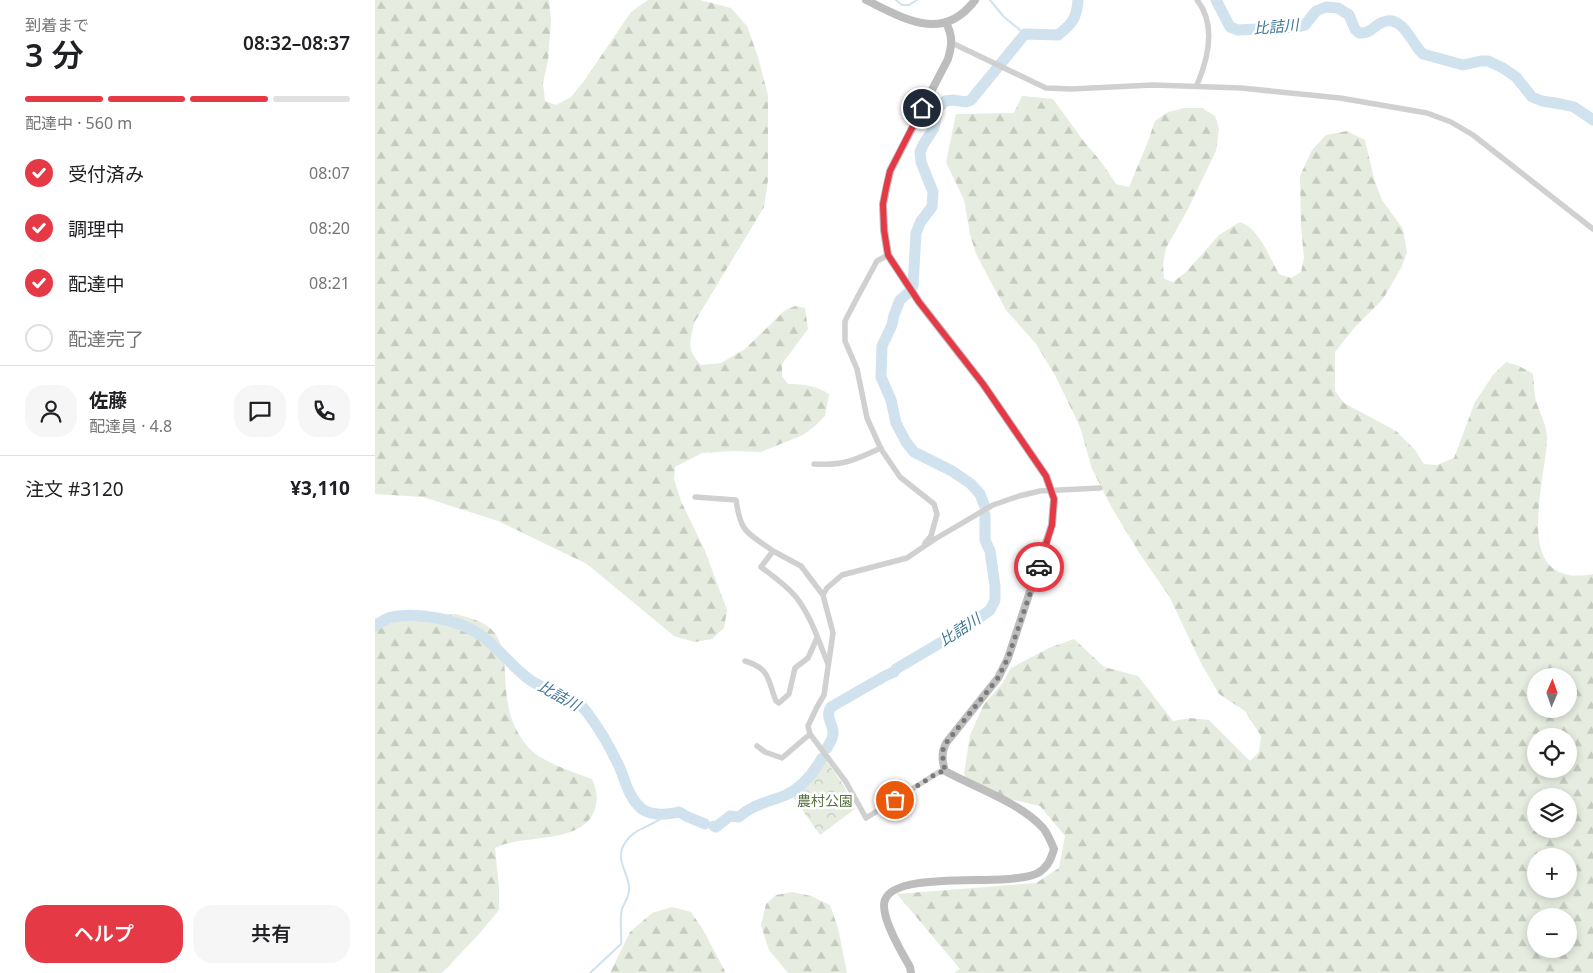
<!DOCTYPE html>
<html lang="ja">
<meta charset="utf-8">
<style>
body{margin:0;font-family:"Noto Sans","Noto Sans JP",sans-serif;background:#f6f6f6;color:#202124;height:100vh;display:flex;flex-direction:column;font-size:19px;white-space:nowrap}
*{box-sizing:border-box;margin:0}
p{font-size:16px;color:#757577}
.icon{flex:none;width:28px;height:28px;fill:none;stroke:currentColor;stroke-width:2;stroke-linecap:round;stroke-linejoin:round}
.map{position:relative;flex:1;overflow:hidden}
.panel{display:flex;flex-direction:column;background:#fff;width:375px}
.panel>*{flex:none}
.needle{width:32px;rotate:2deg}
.buttons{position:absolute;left:1152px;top:668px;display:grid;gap:10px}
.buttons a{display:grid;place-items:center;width:50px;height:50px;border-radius:50%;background:#fff;box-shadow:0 2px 8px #0003;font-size:25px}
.pin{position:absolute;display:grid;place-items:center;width:42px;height:42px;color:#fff;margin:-21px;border:2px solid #fff;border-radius:50%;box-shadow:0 1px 5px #0007}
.courier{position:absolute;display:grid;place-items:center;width:50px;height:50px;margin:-25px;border:4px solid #e63946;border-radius:50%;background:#fff;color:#222;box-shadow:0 1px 6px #0007}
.summary em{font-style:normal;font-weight:600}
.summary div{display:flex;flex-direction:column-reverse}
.summary{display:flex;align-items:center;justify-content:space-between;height:85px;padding:0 25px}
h1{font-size:32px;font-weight:600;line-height:38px}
.bar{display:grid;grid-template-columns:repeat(4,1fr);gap:8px 5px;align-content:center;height:60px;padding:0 25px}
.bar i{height:6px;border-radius:4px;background:#e0e0e0}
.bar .current{background:#e63946}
.bar p{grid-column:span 4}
.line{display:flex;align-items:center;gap:12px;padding:0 25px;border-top:1px solid #e0e0e0}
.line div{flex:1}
.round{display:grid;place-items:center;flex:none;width:52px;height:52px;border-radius:20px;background:#f6f6f6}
ol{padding:0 25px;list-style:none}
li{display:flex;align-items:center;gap:15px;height:55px}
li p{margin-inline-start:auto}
li .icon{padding:5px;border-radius:50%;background:#e63946;color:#fff;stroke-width:4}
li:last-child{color:#757577}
li i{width:28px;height:28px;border:2px solid #e0e0e0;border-radius:50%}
.primary-button{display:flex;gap:10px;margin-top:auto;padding:10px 25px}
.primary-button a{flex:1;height:58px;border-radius:20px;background:#e63946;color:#fff;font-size:20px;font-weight:600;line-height:58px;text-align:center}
.primary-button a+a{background:#f6f6f6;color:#202124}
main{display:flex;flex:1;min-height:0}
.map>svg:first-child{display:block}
.forest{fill:url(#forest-firs);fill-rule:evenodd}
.park{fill:url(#park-crowns)}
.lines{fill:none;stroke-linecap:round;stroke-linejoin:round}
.stream{stroke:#cfe2ee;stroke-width:2}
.river{stroke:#cfe2ee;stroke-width:11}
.street{stroke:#d0d0d0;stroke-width:5.5}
.secondary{stroke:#bdbdbd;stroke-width:8}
.done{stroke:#7a7a7a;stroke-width:5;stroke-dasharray:0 9}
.route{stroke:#e63946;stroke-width:6}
.labels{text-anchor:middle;stroke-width:5;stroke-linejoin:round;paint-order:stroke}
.park-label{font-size:14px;fill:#56703f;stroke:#fff}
.water-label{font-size:15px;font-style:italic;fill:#3f7597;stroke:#fff}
</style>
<main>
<section class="panel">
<div class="summary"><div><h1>3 分</h1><p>到着まで</p></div><em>08:32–08:37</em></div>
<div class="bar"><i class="current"></i><i class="current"></i><i class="current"></i><i></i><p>配達中 · 560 m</p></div>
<ol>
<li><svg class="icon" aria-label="check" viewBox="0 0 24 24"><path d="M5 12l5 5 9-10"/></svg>受付済み<p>08:07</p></li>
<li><svg class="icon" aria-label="check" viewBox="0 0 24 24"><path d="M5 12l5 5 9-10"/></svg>調理中<p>08:20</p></li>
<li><svg class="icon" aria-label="check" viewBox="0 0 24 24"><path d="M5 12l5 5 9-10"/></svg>配達中<p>08:21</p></li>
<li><i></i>配達完了</li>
</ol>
<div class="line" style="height:90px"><a class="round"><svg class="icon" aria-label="person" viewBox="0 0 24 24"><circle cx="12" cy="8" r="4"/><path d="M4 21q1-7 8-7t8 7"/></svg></a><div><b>佐藤</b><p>配達員 · 4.8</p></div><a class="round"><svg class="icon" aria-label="chat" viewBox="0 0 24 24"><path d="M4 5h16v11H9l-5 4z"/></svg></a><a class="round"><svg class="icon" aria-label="phone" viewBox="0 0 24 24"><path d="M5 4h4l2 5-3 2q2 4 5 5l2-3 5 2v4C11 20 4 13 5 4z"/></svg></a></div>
<div class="line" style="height:65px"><div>注文 #3120</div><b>¥3,110</b></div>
<div class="primary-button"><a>ヘルプ</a><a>共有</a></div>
</section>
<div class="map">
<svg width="1218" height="973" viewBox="0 0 1218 973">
<defs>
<pattern id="forest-firs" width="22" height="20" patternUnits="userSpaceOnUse" patternTransform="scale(1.25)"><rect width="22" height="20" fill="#e6ecdf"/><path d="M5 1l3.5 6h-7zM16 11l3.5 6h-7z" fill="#c6cbc0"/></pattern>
<pattern id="park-crowns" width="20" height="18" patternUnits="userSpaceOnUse" patternTransform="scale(1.25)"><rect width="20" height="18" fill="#e6ecdf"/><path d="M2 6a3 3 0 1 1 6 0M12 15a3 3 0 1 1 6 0" fill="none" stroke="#c6cbc0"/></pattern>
</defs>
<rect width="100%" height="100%" fill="#fff"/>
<g class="forest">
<path d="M 0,0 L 174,0 L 176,20 L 173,60 L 168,83 L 170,101 L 181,105 L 196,97 L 209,81 L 256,12 L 273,0 L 325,0 L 356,8 L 372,26 L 383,57 L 393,95 L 393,180 L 389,207 L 319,323 C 315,343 311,349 326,365 L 346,363 L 370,349 L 409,311 L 420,306 L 430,308 L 433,329 L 407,364 L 407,376 L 413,384 C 428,384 442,386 454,394 L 450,416 L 440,426 L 428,435 L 386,452 L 358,451 L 327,453 L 300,467 L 299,479 L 306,501 L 330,551 L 352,610 L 349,628 L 337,639 L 320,642 L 299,636 L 212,564 L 123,521 L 48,497 L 0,494 Z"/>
<path d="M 647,96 L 678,99 L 707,139 L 727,163 L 741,184 L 754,187 L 772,144 L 780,121 L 793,112 L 810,108 L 827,108 L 840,116 L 844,129 L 841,151 L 813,209 L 791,248 L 788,264 L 789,279 L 798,282 L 811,272 L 844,235 L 865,222 C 885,229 894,257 904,274 L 916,278 L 926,272 L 929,258 L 926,226 L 925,176 L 937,150 L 951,135 L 972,131 L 990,140 L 999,179 L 1007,200 L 1028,229 L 1032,253 L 1026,268 L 1008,299 L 980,327 L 960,352 L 960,391 L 969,403 L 1021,431 L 1040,450 L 1049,464 L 1062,465 L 1079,458 L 1100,402 L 1118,375 L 1131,362 L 1144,366 L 1158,374 C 1159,383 1159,393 1161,401 C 1165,413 1172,426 1172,438 C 1171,483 1134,590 1218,574 L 1218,973 L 579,973 L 585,969 L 522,894 L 661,883 L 684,868 L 690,836 L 665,806 L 616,795 L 594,784 L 589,774 L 595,735 L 609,704 L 627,684 L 636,668 L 674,648 L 699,639 L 729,667 L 763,676 L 798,721 L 815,718 L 834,720 L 875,761 L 884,752 L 886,736 L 870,711 L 844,694 L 827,665 L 794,596 L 765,554 L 737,508 L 717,469 L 705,427 L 680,375 L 661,344 L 631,310 L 601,254 L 595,234 L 589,200 L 571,162 L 581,114 L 639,113 ZM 1161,676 L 1194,676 L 1194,709 L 1161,709 ZM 1161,736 L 1194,736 L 1194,769 L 1161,769 ZM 1161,796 L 1194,796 L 1194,829 L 1161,829 ZM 1161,856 L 1194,856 L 1194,889 L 1161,889 ZM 1161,916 L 1194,916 L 1194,949 L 1161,949 Z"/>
<path d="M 81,614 C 94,618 108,620 118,631 C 132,646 129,678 132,698 C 134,716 141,733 153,747 C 164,761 200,773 217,779 C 222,790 223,798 220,809 C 208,846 147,833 120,848 L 124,887 L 124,910 L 105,933 L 69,971 L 66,973 L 0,973 L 0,618 Z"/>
<path d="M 417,892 L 436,896 L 455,905 L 463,928 L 472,973 L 413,973 L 394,950 L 386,925 L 391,904 L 401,895 Z"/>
<path d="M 297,907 L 316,912 L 327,928 L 351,973 L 235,973 L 255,932 L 277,913 Z"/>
</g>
<path class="park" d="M 450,759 L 469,786 L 480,809 L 445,835 L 416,794 L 441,772 Z"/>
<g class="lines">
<g class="stream">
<path d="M 521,0 L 527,5 L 534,5 L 542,0"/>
<path d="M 615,0 L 629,17 L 650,34"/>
<path d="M 215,973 L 246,944 C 247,933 244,920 247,909 C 250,901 255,896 254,887 C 253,871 239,859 250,843 C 259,827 279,827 291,814"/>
</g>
<g class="river">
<path d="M 841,0 L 855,27 L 863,30 L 923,27 L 930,25 L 941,11 L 951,7 L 963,8 L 974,15 L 980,29 L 984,33 C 997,34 997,26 1008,22 C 1028,14 1037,45 1048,54 L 1088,65 L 1106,61 L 1113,61 L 1128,68 L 1141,77 L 1157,97 L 1167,101 L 1186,104 L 1199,107 L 1218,120"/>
<path d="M 538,286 L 541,233 L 546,221 L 557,207 L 558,192 L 546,162 L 545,152 L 548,145 L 559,128 L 563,108 L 570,101 L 578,100 L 591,102 L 596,100 L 650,34 L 683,35 C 697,24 702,18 703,0"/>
<path d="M 534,292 L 525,300 L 519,315 L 517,325 L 507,346 L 506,377 L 516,400 L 521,423 L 531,442 L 539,452 L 577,471 L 596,484 L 605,494 L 610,507"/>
<path d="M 0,626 C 5,623 11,618 17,617 C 43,612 82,619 104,634 C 123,647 137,667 155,680 C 172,692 198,695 211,711 C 224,728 235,747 244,766 C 251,782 253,797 267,809 C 277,816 293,815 304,812 L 313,817 L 330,824"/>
<path d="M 452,748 C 455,742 459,738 458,731 C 457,722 450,717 456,707 L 510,676 L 519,672 L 521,669 L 592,627 L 615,610 L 620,600 L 620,586 L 615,551 L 610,540 L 610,515"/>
<path d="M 339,826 L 341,827 L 355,816 L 364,817 C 378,804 394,802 411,795 C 426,788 439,772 447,758"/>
</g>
<g class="street">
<path d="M 577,43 L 671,88 L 696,89 L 778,85 L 866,88 L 965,98 L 1052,113 L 1076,122 L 1098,135 L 1218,229"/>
<path d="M 822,85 C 833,59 842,25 822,0"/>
<path d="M 513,255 L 502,261 L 482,298 L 470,321 L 470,341 L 482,369 L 492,418 L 506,449 L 525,477 L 559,504 L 562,514 L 556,536 L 550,543"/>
<path d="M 439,464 C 468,466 480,460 506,448"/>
<path d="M 320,497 L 361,500 C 366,534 372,532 398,551 L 386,567 C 398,576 411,585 421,597 C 436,616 444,642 453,664"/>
<path d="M 398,551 L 426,566 L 448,595"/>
<path d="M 370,661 C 396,669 392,679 401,701 L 404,703 L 414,694 L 420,668 L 433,658 L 442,638"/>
<path d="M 382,746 L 390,752 L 407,758 L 435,734"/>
<path d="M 570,771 L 564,772 L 491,818 L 471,782 L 435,734 L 433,726 L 442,707 L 449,695 L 458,633 L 448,595 L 452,588 L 467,575 L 532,558 L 560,539 L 618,505 L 644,496 L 665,491 L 725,488"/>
</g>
<g class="secondary">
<path d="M 491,0 C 530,19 568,43 600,0"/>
<path d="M 536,973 L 535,967 C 527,953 504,915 510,900 C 521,869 635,888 663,873 C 673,867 676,859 679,849 C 676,842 673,834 668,828 C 646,803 599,787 570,771 C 567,760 566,753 571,743 L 623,678 L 633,658 L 677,525 L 679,499 L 671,476 L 608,384 L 544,302 L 513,255 L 509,230 L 508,204 L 515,171 L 573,59 C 577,45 578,36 571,23"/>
</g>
</g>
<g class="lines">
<path class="done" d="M 520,800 L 564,772 L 570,772 L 567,752 L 571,743 L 623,678 L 633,658 L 664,567"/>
<path class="route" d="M 547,108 L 515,171 L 511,188 L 508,204 L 509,230 L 513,255 L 544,302 L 608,384 L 671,476 L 679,499 L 677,525 L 664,567"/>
</g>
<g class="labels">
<g class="park-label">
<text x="450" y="806">農村公園</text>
</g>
<g class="water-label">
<text transform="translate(901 27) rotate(-5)" y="5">比詰川</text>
<text transform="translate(585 630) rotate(-33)" y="5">比詰川</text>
<text transform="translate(184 696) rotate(29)" y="5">比詰川</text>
</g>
</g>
</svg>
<div class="buttons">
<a><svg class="needle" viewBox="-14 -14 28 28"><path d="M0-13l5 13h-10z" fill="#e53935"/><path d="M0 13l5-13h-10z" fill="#757577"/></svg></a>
<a><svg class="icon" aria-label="locate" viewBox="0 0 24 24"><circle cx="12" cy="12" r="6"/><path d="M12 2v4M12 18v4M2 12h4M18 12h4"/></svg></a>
<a><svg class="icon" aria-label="layers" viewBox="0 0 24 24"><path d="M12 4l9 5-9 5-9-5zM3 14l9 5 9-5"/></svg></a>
<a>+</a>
<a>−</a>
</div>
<div class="pin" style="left:520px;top:800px;background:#ea580c"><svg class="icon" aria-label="bag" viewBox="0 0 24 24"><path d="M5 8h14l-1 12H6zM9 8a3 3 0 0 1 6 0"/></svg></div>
<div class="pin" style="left:547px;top:108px;background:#1f2937"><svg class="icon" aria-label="home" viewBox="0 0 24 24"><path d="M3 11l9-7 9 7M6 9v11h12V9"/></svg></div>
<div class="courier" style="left:664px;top:567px"><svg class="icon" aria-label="car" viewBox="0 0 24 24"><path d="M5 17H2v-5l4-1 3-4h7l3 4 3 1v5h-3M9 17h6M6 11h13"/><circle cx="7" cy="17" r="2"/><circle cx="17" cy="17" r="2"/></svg></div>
</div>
</main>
